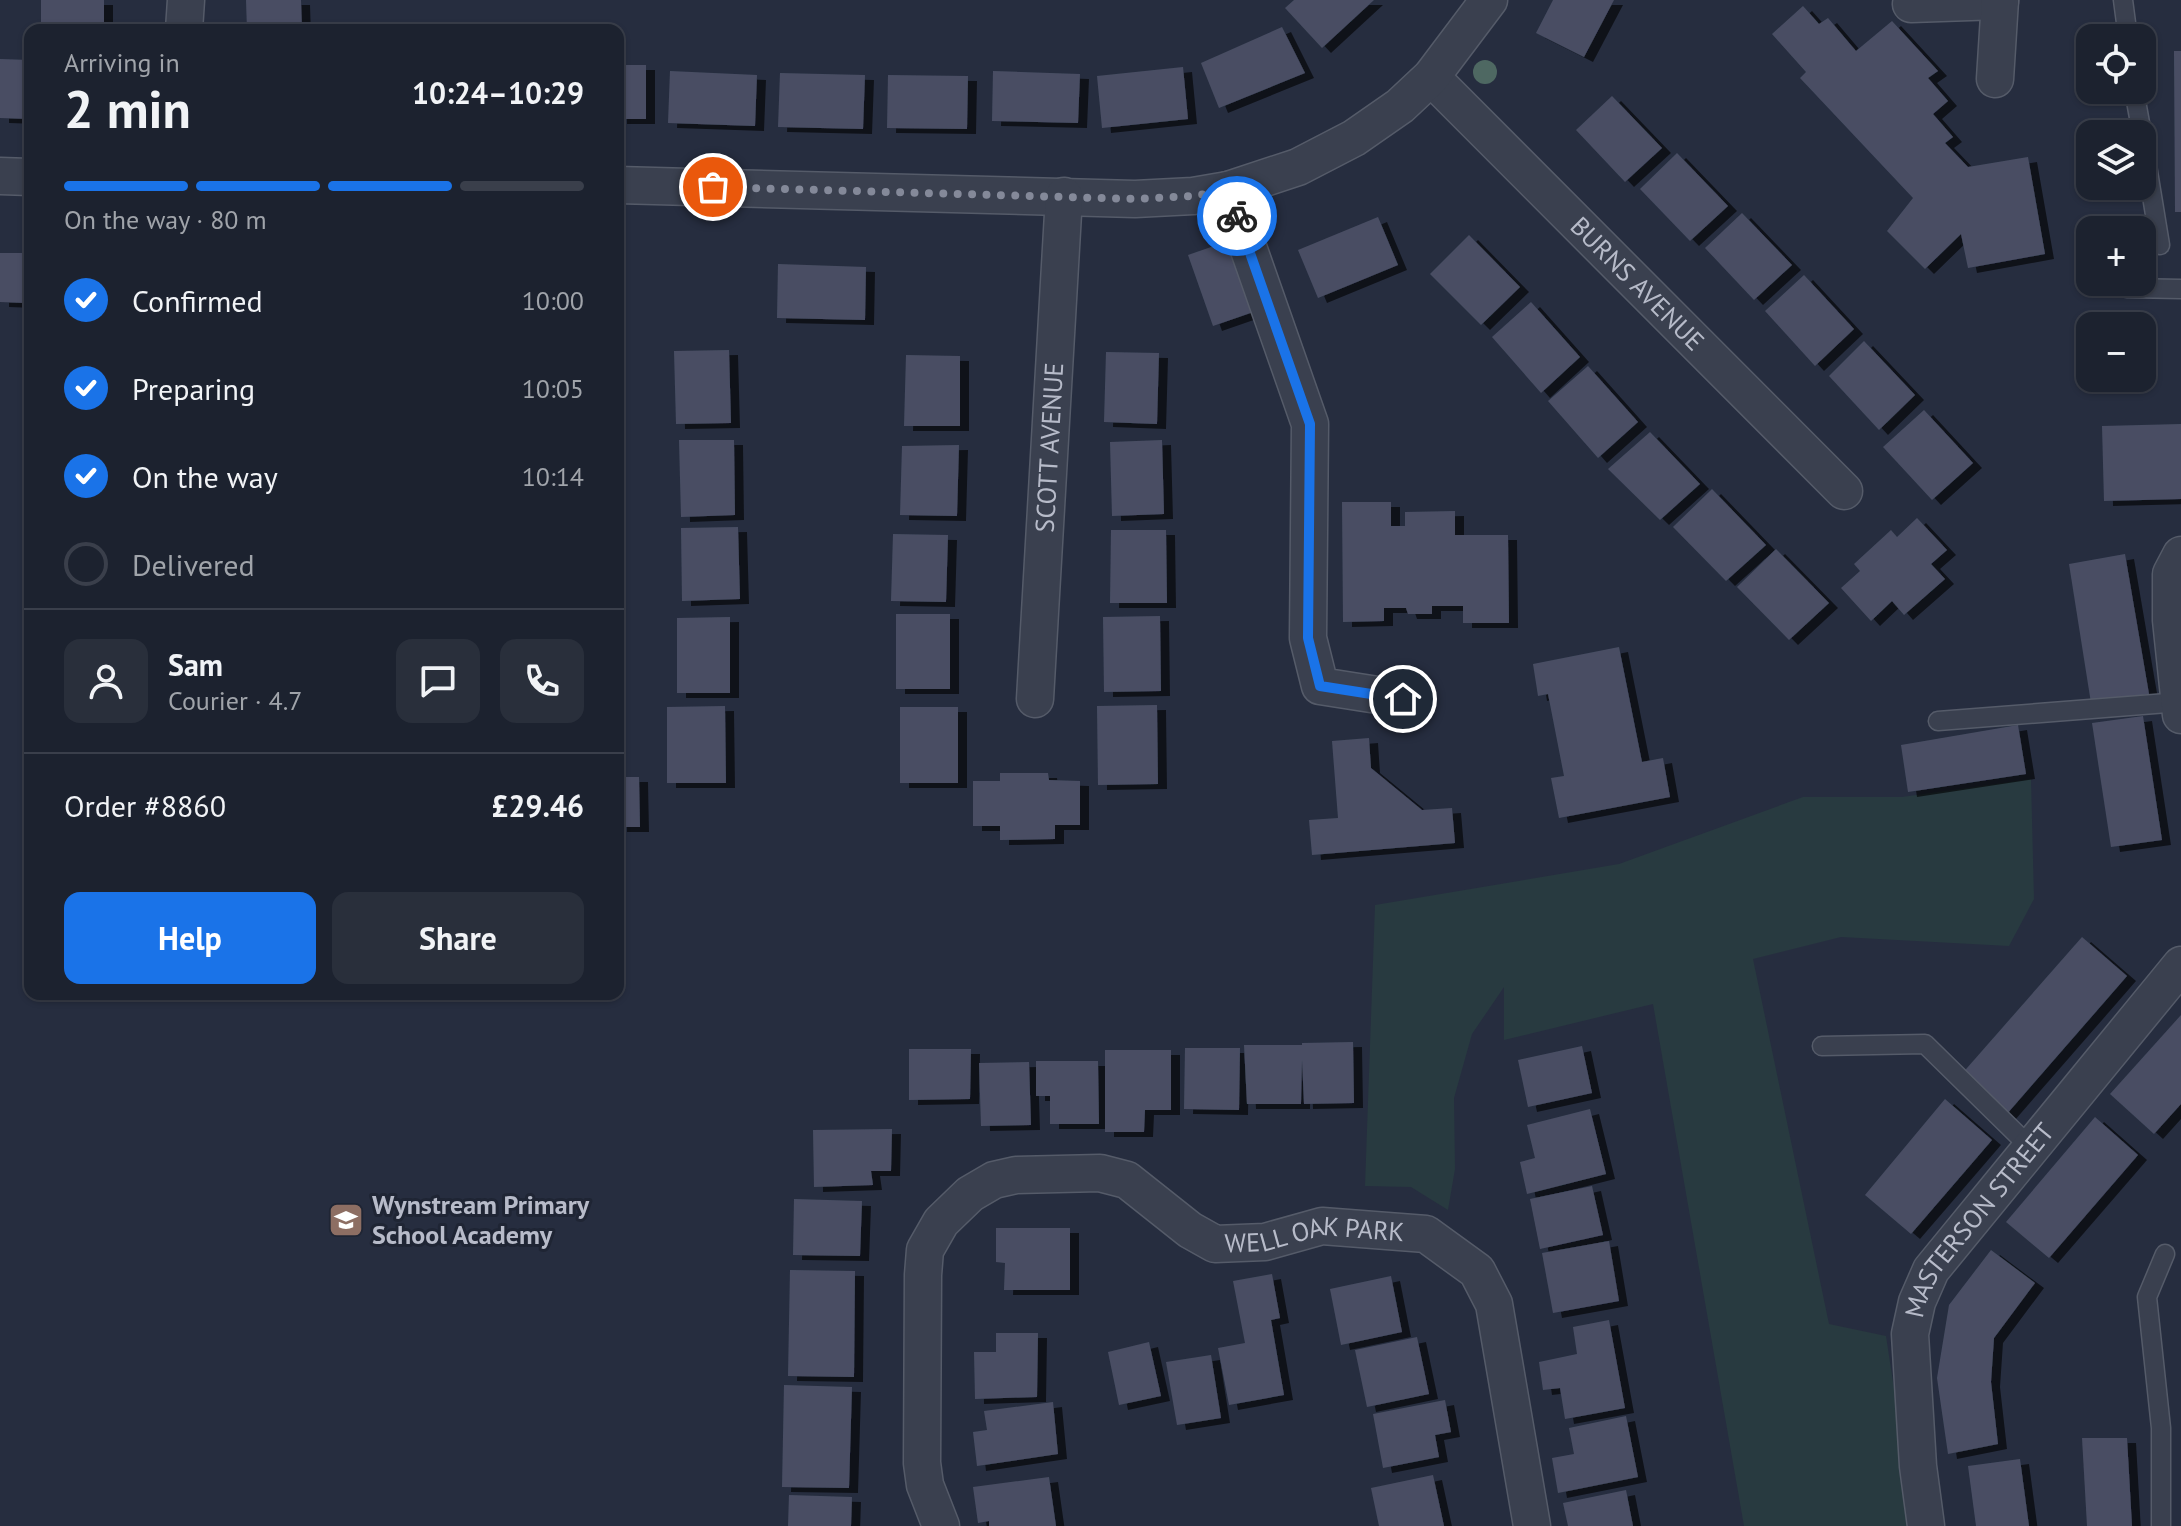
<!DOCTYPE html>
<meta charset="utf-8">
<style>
body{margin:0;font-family:"PT Sans",sans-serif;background:#292f3b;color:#f1f3f6;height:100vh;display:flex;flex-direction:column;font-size:30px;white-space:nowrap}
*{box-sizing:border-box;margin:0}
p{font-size:26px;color:#a0a4aa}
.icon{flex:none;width:44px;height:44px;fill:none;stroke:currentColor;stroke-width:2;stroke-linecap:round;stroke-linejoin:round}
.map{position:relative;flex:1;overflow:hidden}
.sheet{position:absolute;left:24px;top:24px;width:600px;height:976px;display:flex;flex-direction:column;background:#1c222f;border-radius:16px;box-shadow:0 2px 6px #0004,0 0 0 2px #3a3f4b}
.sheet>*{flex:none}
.buttons{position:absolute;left:2076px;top:24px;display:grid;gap:16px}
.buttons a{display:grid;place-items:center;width:80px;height:80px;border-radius:16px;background:#1c222f;box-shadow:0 2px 6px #0004,0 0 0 2px #3a3f4b;font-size:40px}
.pin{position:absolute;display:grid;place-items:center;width:68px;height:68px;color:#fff;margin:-34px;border:4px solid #fff;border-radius:50%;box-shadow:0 2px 8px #0007}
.courier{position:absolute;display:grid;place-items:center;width:80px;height:80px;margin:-40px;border:6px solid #1a73e8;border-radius:50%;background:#fff;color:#222;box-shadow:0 2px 10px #0007}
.head em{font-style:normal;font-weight:800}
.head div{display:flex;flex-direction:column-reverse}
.head{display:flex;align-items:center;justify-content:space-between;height:136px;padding:0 40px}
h1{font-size:52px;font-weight:800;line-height:60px}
.bar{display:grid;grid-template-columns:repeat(4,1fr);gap:12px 8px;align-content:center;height:96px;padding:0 40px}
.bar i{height:10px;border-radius:6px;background:#3a3f4b}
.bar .on{background:#1a73e8}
.bar p{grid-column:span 4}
.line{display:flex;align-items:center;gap:20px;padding:0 40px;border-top:2px solid #3a3f4b}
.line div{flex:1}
.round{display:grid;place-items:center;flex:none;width:84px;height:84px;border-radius:16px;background:#292f3b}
ol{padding:0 40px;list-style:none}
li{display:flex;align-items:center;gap:24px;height:88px}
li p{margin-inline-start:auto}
li .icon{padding:8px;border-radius:50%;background:#1a73e8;color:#fff;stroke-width:4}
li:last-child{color:#a0a4aa}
li i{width:44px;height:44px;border:4px solid #3a3f4b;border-radius:50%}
.cta{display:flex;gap:16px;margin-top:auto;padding:16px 40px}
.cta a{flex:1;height:92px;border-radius:16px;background:#1a73e8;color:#fff;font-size:32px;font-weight:800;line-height:92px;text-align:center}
.cta a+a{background:#292f3b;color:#f1f3f6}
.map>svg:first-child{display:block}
.green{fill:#283a40}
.building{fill:#484e63;filter:url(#shadow)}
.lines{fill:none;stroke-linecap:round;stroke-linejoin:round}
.service-casing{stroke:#555b69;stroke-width:21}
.minor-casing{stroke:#555b69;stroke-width:39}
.service{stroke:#3a404f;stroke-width:18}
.minor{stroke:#3a404f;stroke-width:36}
.tree{fill:#4e6862}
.done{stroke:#848999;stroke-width:8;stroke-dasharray:0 14.4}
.route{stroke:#1a73e8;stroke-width:10}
.labels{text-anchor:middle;stroke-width:6;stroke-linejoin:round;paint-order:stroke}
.street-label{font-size:26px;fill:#b7bbc9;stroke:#1f2534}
.poi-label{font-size:26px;font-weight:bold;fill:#b7bbc9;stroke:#1f2534;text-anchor:start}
</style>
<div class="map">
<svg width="2181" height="1526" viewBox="0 0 2181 1526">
<defs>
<filter id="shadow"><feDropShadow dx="9" dy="5" stdDeviation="0" flood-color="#0009"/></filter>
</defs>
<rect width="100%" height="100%" fill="#262d3f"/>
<path class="green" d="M 2031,779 L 2034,899 L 2009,946 L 1841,937 L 1753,959 L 1829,1324 L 1886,1336 L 1915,1526 L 1744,1526 L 1653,1004 L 1504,1040 L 1504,987 L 1472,1034 L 1454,1098 L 1455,1169 L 1448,1210 L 1411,1187 L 1365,1186 L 1375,905 L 1619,864 L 1803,797 L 1902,797 Z"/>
<g class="building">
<rect x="41" y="0" width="63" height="30"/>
<path d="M 246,0 L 301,0 L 302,30 L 247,30 Z"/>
<path d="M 1294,0 L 1374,0 L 1322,48 L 1285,8 Z"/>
<path d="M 1553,0 L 1614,0 L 1584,57 L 1536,33 Z"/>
<path d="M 1803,6 L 1819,24 L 1828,18 L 1856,51 L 1892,21 L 1938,71 L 1928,78 L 1948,101 L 1933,114 L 1953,137 L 1945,143 L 1968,167 L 2028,157 L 2045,254 L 1968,268 L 1961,234 L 1925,269 L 1887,231 L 1913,198 L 1800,78 L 1806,72 L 1772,34 Z"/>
<path d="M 1282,27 L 1305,73 L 1219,108 L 1201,63 Z"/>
<path d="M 2174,51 L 2181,51 L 2181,212 L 2175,212 Z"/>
<path d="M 0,59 L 30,60 L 29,119 L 0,118 Z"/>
<rect x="618" y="65" width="28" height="54"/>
<path d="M 1183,67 L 1188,119 L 1102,128 L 1097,76 Z"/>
<path d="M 670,71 L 757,75 L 755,126 L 668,123 Z"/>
<path d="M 993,71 L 1080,74 L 1078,123 L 992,121 Z"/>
<path d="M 780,73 L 865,75 L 863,129 L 778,127 Z"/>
<path d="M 888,75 L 968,76 L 967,129 L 887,128 Z"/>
<path d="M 1612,96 L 1662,148 L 1625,182 L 1576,130 Z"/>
<path d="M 1677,153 L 1728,206 L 1690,241 L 1640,189 Z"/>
<path d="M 1742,213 L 1792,265 L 1754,300 L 1705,248 Z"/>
<path d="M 1378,217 L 1398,265 L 1318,298 L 1298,250 Z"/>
<path d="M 1469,235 L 1520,287 L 1481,325 L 1430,274 Z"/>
<path d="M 1237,238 L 1262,309 L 1213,326 L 1188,255 Z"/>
<path d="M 0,253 L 25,253 L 25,303 L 0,302 Z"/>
<path d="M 778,264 L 866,267 L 865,320 L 777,318 Z"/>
<path d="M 1804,275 L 1854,329 L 1815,366 L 1765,311 Z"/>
<path d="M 1531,302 L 1580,357 L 1541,393 L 1492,337 Z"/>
<path d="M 1864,341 L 1915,395 L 1879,430 L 1829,376 Z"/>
<path d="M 729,350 L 731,423 L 676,424 L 674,351 Z"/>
<path d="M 1106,352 L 1159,353 L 1157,424 L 1104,422 Z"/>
<path d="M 906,355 L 960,356 L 960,426 L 904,426 Z"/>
<path d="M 1588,366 L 1638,422 L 1598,458 L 1548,401 Z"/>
<path d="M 1924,410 L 1973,463 L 1932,500 L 1883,447 Z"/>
<path d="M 2181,424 L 2181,499 L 2104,501 L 2102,426 Z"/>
<path d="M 1650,432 L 1700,484 L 1660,520 L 1608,469 Z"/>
<path d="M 679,440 L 734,440 L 735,515 L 681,517 Z"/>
<path d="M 1162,440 L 1164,514 L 1112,516 L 1110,442 Z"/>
<path d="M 959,445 L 957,516 L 900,515 L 902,446 Z"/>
<path d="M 1712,489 L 1766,545 L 1726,581 L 1673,527 Z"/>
<path d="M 1342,502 L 1391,502 L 1391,526 L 1405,526 L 1405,512 L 1455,511 L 1455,535 L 1508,535 L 1509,623 L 1463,623 L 1463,606 L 1432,606 L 1432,614 L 1408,614 L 1406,608 L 1384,608 L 1384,621 L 1343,622 Z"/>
<path d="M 1917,518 L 1947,550 L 1931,564 L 1945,579 L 1904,615 L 1892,601 L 1871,621 L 1841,588 L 1860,571 L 1854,564 L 1891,530 L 1897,537 Z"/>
<path d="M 26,522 L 30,522 L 30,598 L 27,598 Z"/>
<path d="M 738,527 L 740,599 L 682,601 L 681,528 Z"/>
<path d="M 1111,530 L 1166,530 L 1167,603 L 1110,603 Z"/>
<path d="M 893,534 L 948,535 L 946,602 L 891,601 Z"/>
<path d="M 1776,549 L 1829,603 L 1789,640 L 1737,587 Z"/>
<path d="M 2125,554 L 2149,694 L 2091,703 L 2069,564 Z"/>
<rect x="896" y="614" width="54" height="75"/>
<path d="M 1160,616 L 1161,691 L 1104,692 L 1103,617 Z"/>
<path d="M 730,617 L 730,693 L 677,693 L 677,618 Z"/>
<path d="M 1619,647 L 1642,762 L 1663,758 L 1670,797 L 1559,818 L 1551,778 L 1564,776 L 1548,694 L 1538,696 L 1533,664 Z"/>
<path d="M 1157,705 L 1158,784 L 1098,785 L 1097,706 Z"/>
<path d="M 725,706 L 726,783 L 667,783 L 667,707 Z"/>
<rect x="900" y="707" width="58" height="76"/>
<path d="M 2143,716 L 2162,840 L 2111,847 L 2092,723 Z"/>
<path d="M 2018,725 L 2026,774 L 1908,792 L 1901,745 Z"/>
<path d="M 1369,738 L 1371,768 L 1422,810 L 1452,808 L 1455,843 L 1312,855 L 1309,820 L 1338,818 L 1332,741 Z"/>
<path d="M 1000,773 L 1048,773 L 1049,780 L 1080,781 L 1080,825 L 1055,825 L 1055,839 L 1000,840 L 1000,826 L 973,826 L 973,781 L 1000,781 Z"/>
<path d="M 618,777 L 639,777 L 640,827 L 618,827 Z"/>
<path d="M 2082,937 L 2127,976 L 2006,1115 L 1960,1076 Z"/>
<path d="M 2181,1015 L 2181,1104 L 2154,1134 L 2110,1094 Z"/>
<path d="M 1353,1042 L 1354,1103 L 1304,1104 L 1302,1060 L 1301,1104 L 1247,1104 L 1244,1045 L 1302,1045 L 1302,1043 Z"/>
<path d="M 1582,1046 L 1592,1093 L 1528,1107 L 1518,1060 Z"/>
<path d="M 1185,1048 L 1240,1048 L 1239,1110 L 1184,1109 Z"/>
<path d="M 909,1049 L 971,1049 L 970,1099 L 909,1100 Z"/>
<path d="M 1105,1050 L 1171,1050 L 1171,1110 L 1145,1110 L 1144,1132 L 1105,1132 Z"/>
<path d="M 1036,1061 L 1098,1061 L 1099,1124 L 1050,1124 L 1050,1096 L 1036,1096 Z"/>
<path d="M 1029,1062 L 1031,1125 L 981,1126 L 979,1063 Z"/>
<path d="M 1945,1099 L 1992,1140 L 1911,1234 L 1865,1195 Z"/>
<path d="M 1590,1109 L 1606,1174 L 1527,1194 L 1520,1162 L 1535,1158 L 1527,1125 Z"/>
<path d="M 2095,1117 L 2138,1155 L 2049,1258 L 2006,1222 Z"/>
<path d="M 892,1129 L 891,1171 L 871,1171 L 873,1185 L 814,1187 L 813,1130 Z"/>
<path d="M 1592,1186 L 1603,1235 L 1540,1249 L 1530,1199 Z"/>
<path d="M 794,1199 L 862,1201 L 860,1256 L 793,1255 Z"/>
<path d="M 996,1228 L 1070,1228 L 1070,1290 L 1004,1290 L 1005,1263 L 996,1262 Z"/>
<path d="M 1609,1241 L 1619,1301 L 1553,1313 L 1542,1253 Z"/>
<path d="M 1991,1250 L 2035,1283 L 1994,1338 L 1991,1382 L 1998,1444 L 1948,1454 L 1937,1378 L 1949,1305 Z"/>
<path d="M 790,1270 L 855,1271 L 854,1377 L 788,1376 Z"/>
<path d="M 1272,1274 L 1280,1318 L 1271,1320 L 1284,1395 L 1229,1405 L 1218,1348 L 1245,1343 L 1233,1281 Z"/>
<path d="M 1391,1276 L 1402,1332 L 1341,1345 L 1330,1289 Z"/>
<path d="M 1609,1320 L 1625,1408 L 1565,1419 L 1560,1388 L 1543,1390 L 1539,1362 L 1577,1354 L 1573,1327 Z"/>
<path d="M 996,1333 L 1038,1333 L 1037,1397 L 975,1399 L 974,1352 L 996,1352 Z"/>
<path d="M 1417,1337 L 1429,1394 L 1367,1407 L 1355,1350 Z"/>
<path d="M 1149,1342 L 1161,1396 L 1119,1405 L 1108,1352 Z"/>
<path d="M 1211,1355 L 1221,1418 L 1177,1425 L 1166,1362 Z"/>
<path d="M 784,1385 L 852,1387 L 849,1488 L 782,1487 Z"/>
<path d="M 1445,1400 L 1451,1432 L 1435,1435 L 1439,1457 L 1383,1468 L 1373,1414 Z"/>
<path d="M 1053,1402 L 1058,1454 L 977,1466 L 973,1432 L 987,1430 L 984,1411 Z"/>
<path d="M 1626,1416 L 1638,1477 L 1558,1493 L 1552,1458 L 1574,1454 L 1569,1428 Z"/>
<path d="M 2082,1438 L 2127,1438 L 2132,1526 L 2087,1526 Z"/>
<path d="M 2020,1459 L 2029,1526 L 1976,1526 L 1968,1466 Z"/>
<path d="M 1433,1475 L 1444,1526 L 1379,1526 L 1371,1488 Z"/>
<path d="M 1049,1477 L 1056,1526 L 989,1526 L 989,1521 L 978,1523 L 973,1487 Z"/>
<path d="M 1626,1490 L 1633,1526 L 1568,1526 L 1563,1503 Z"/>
<path d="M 789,1495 L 852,1497 L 851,1526 L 788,1526 Z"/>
</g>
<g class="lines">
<g class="service-casing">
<g id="service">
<path d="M 2123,0 L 2128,38"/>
<path d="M 2134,90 L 2142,134"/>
<path d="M 2142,135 L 2160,245"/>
<path d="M 2127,288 L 2181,289"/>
<path d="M 1938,721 L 2180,702"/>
<path d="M 1822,1046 L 1925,1044 L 2031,1148"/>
<path d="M 2161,1526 L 2161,1428 L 2147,1297 L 2165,1254"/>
</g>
</g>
<g class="minor-casing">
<g id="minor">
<path d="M 1911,4 L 2000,1"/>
<path d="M 184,30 L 186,0"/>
<path id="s1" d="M 1431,77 L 1844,491"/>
<path d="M 1995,79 L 2000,0"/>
<path d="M 0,176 L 30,177"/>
<path d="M 618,185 L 1135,199 L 1193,196 L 1228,190 L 1298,167 L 1354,138 L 1400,106 L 1431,77 L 1489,0"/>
<path d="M 1228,190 L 1310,424 L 1308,638 L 1320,686 L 1403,699"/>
<path d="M 2181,555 L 2171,574 L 2171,620 L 2181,715"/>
<path id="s2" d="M 1035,699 L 1064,196"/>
<path id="s3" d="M 941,1526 L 925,1485 L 922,1463 L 923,1275 L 925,1250 L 941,1222 L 970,1194 L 994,1180 L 1016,1175 L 1100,1173 L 1127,1180 L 1190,1230 L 1215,1244 L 1265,1242 L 1322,1226 L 1426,1234 L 1477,1271 L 1494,1304 L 1532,1526"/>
<path id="s4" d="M 1926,1526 L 1918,1466 L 1910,1334 L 1917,1302 L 1931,1270 L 2181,965"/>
</g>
</g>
<use href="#service" class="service"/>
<use href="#minor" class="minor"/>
</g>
<circle class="tree" cx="1485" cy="72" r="12"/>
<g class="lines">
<path class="done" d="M 713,187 L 1135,199 L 1193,196 L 1228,190 L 1237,216"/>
<path class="route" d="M 1237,216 L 1310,424 L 1308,638 L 1320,686 L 1403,699"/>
</g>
<defs>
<g id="school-square" transform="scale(1.8)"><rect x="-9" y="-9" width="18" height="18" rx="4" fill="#8d6e63" stroke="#1f2534"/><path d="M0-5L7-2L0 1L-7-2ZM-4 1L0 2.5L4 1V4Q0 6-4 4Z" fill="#fff"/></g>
</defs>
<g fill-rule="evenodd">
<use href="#school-square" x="346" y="1220"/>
</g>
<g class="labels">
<g class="street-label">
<text dy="9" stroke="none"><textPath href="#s1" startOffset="292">BURNS AVENUE</textPath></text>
<text dy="9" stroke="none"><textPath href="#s2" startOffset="252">SCOTT AVENUE</textPath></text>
<text dy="9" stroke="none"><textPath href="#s4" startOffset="328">MASTERSON STREET</textPath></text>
<text dy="9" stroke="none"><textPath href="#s3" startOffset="724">WELL OAK PARK</textPath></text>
</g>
<g class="poi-label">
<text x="372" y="1214">Wynstream Primary<tspan x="372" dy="30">School Academy</tspan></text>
</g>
</g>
</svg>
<div class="buttons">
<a><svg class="icon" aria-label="locate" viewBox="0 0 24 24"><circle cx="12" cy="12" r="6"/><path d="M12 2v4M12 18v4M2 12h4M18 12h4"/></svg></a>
<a><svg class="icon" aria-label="layers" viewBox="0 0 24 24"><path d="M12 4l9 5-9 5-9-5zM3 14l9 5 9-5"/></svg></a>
<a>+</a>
<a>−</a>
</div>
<div class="pin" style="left:713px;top:187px;background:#ea580c"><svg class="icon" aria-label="bag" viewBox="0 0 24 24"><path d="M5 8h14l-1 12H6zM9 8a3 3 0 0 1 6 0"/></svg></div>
<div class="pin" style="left:1403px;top:699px;background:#1f2937"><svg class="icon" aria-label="home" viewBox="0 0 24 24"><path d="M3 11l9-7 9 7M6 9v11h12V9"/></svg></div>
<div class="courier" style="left:1237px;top:216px"><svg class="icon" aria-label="bike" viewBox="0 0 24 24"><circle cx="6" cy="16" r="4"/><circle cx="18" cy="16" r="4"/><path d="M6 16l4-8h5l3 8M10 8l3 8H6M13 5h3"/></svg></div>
<section class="sheet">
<div class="head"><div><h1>2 min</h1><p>Arriving in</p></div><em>10:24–10:29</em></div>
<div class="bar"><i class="on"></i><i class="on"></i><i class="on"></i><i></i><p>On the way · 80 m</p></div>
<ol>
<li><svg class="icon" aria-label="check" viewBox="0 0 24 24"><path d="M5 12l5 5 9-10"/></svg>Confirmed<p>10:00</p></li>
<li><svg class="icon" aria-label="check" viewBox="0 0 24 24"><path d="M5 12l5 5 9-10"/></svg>Preparing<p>10:05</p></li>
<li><svg class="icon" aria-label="check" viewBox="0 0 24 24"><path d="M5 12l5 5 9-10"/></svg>On the way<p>10:14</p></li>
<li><i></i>Delivered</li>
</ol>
<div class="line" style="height:144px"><a class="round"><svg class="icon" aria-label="person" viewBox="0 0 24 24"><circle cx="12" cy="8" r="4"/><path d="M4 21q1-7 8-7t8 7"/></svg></a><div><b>Sam</b><p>Courier · 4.7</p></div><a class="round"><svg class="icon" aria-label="chat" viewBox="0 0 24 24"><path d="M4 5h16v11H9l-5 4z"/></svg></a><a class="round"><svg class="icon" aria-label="phone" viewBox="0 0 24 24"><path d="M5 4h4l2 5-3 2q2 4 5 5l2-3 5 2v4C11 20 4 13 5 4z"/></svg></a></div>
<div class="line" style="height:104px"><div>Order #8860</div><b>£29.46</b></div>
<div class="cta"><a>Help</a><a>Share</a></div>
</section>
</div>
